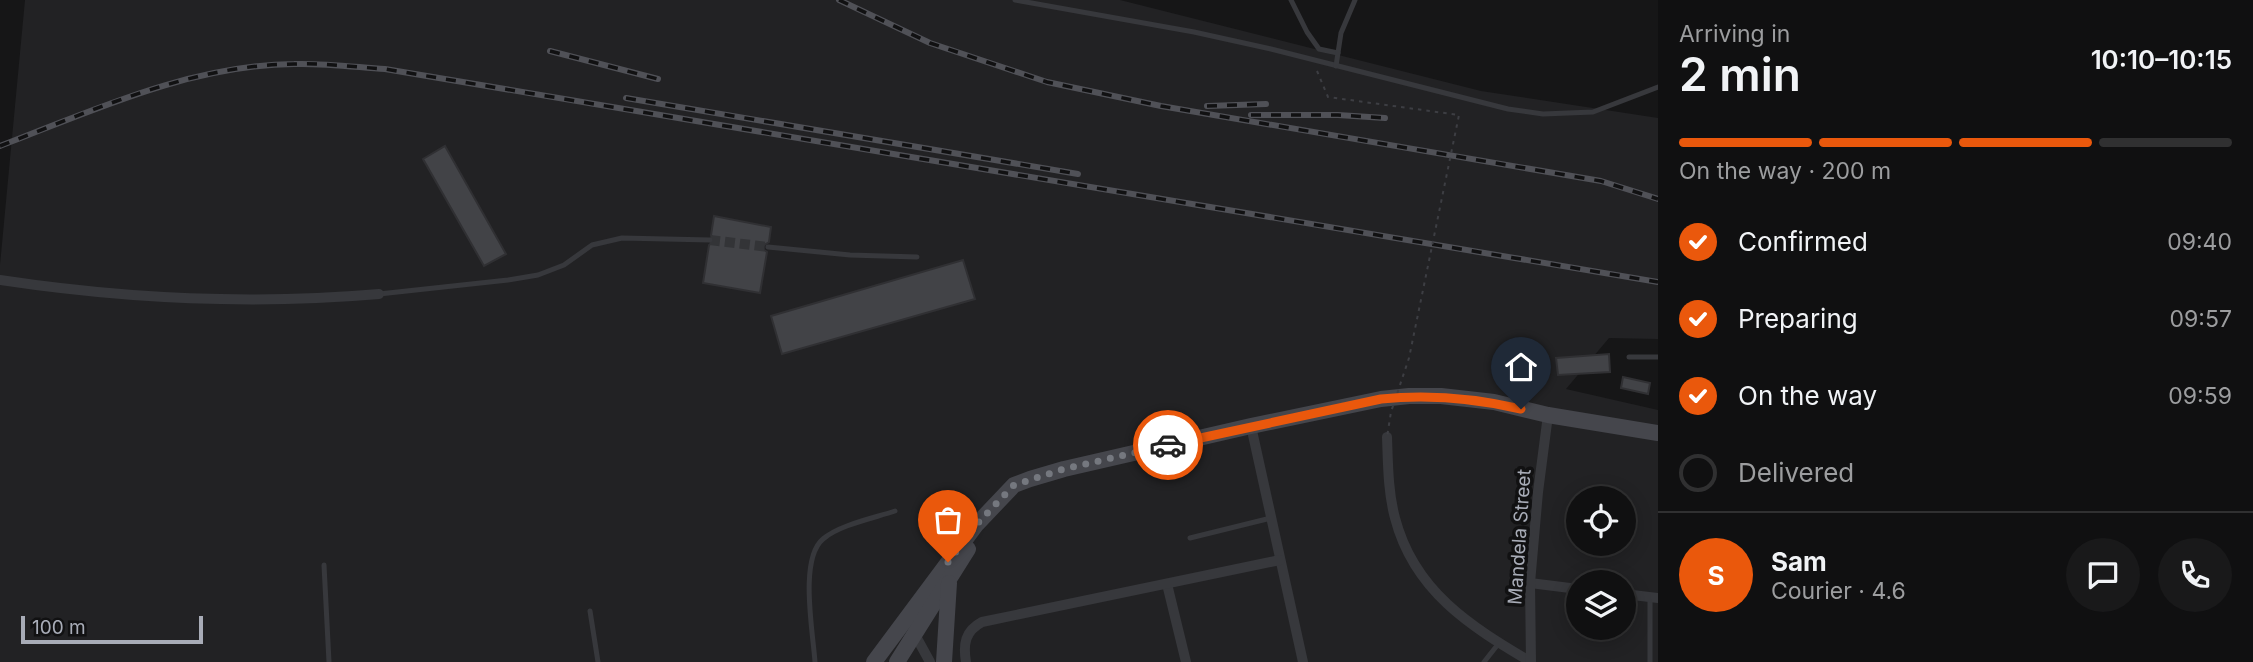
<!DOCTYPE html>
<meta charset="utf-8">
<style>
body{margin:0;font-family:Inter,sans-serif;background:#19191a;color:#f1f3f6;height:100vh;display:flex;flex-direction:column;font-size:26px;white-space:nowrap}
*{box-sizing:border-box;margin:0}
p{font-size:23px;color:#9c9d9f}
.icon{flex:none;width:38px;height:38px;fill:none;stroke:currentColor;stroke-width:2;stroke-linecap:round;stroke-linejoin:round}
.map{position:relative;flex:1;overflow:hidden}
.side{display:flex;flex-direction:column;background:#101011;width:595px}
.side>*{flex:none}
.controls{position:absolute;left:1566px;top:486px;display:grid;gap:14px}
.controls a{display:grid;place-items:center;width:70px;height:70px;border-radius:50%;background:#101011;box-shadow:0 4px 18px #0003,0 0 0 2px #303031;font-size:35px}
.scale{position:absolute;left:21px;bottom:18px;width:182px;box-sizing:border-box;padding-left:7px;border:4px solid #a8acb7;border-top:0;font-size:19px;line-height:24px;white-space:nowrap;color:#a8acb7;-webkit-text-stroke:5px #111112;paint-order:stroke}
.pin{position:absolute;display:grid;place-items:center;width:60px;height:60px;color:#fff;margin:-72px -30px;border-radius:50% 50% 50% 0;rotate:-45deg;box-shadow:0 0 7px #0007}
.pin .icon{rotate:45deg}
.courier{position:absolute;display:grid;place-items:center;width:70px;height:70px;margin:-35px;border:5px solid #ea580c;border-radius:50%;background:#fff;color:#222;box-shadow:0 2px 9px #0007}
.summary em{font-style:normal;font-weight:600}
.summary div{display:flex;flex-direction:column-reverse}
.summary{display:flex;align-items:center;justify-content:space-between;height:119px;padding:0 21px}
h1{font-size:46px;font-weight:600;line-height:52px}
.bar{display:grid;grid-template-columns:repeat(4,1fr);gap:10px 7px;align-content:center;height:84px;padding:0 21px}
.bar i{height:9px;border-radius:5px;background:#303031}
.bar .on{background:#ea580c}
.bar p{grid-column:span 4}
.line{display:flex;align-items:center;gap:18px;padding:0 21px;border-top:2px solid #303031}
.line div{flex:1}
.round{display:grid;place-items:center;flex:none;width:74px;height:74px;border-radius:37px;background:#19191a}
ol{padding:0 21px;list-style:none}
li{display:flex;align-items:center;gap:21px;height:77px}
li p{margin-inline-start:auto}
li .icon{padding:7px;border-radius:50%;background:#ea580c;color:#fff;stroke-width:4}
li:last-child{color:#9c9d9f}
li i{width:38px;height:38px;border:4px solid #303031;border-radius:50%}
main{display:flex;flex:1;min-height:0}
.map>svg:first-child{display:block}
.built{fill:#222224;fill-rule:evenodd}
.building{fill:#424347;stroke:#303033;stroke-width:2}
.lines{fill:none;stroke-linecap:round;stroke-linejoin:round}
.street-tunnel{stroke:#333437;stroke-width:10;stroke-dasharray:10 5;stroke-linecap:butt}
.lane{stroke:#37383c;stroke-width:5}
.street{stroke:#37383c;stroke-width:10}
.secondary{stroke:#45464c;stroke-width:16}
.rail-casing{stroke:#505157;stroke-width:6}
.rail{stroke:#111112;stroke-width:3.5;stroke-dasharray:10;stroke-linecap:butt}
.path-bridge{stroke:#3d3e43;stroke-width:2;stroke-dasharray:3.5 5;stroke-linecap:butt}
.done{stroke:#75787f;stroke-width:7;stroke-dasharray:0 12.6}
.route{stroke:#ea580c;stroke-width:9}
.labels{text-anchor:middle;stroke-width:7;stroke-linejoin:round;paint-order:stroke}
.street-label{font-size:19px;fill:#a8acb7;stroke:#111112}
</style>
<main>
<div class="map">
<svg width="1658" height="662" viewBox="0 0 1658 662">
<rect width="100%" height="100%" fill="#161617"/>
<path class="built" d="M 25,0 L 1120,0 L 1481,91 L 1658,118 L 1658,339 L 1609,338 L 1566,389 L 1658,410 L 1658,662 L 0,662 L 0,265 ZM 1578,499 L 1624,499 L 1624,544 L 1578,544 ZM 1578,583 L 1624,583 L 1624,628 L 1578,628 Z"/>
<g class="building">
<path d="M 445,146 L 506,254 L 484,266 L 423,159 Z"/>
<path d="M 714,216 L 771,227 L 769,242 L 763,246 L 764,250 L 767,252 L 760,293 L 703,283 L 709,245 L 715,241 L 711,235 Z"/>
<path d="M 963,260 L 975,299 L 782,354 L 771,316 Z"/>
<path d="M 1609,354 L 1610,372 L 1558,375 L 1556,358 Z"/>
<path d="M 1623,377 L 1650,383 L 1648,394 L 1621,388 Z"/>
</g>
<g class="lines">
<path class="street-tunnel" d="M 710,240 L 768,247"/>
<g class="lane">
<path d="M 1015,0 L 1194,32 L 1271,49 L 1508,109 L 1543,114 L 1593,112 L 1658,87"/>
<path d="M 1291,0 L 1307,32 L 1319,49 L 1338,53"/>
<path d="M 1336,66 L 1341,33 L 1355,0"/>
<path d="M 768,247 L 850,255 L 917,257"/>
<path d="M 379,294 L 508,280 L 538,275 L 564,265 L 592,245 L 622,238 L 710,240"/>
<path d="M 1629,357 L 1658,357"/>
<path d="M 1190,538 L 1271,518"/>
<path d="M 324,565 L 329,662"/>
<path d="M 1650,597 L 1650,662"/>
<path d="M 590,611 L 598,662"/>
<path d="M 815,662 C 813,632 799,559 823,539 C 839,525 874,518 895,511"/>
<path d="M 1484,662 L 1499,643"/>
</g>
<g class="street">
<path d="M 0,280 C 126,299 252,305 379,294"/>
<path d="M 1251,426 L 1303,662"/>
<path d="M 1387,437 C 1388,464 1388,492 1395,518 C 1414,591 1470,626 1531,662"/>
<path d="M 1530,583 L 1578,589"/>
<path d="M 1167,584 L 1186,662"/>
<path d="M 1624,594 L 1658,598"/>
<path d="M 913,631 L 930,662"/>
<path d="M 966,662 C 963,644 965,631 982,622 L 1280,560"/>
<path d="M 1531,662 L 1530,583 L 1538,492 L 1548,415"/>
</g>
<g class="secondary">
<path d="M 874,662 L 976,525 L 1014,485 L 1030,479 L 1064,469 L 1251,426 L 1381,399 L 1409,396 L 1441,396 L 1494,402 L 1548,415 L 1658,433"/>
<path d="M 897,662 L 968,549"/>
<path d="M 944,662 L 949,583"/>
</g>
<g class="rail-casing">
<g id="rail">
<path d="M 839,0 L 930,43 L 1047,82 L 1161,106 L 1601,181 L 1658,199"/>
<path d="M 550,51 L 658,79"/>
<path d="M 626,98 L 1078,174"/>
<path d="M 1207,106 L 1266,104"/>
<path d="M 1251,115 L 1338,115 L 1385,118"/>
<path d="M 0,146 C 94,110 191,65 294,64 C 324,63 355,67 385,69 L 1658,282"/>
</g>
</g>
<use href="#rail" class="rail"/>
<path class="path-bridge" d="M 1317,71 L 1328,97 L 1459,115 L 1409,358 L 1391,412 L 1387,437"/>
</g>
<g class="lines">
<path class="done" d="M 948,562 L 976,525 L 1014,485 L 1064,469 L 1168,445"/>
<path class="route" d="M 1168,445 L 1381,399 C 1429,394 1474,398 1521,409"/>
</g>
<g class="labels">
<g class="street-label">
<text transform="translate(1519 537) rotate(-86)" y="7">Mandela Street</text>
</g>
</g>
</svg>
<div class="controls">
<a><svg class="icon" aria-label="locate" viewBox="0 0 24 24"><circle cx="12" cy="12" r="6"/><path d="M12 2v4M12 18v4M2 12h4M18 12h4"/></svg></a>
<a><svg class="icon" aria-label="layers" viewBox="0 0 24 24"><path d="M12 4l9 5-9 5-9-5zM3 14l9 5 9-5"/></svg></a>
</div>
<div class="scale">100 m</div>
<div class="pin" style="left:948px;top:562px;background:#ea580c"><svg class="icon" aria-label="bag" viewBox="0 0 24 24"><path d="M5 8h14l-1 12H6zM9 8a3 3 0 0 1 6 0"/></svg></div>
<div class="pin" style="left:1521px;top:409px;background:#1f2937"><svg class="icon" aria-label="home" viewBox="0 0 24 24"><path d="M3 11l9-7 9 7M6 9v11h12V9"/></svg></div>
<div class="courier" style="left:1168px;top:445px"><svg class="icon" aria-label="car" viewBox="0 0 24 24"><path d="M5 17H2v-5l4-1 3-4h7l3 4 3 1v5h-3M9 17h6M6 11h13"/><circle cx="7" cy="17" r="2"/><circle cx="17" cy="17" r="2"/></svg></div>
</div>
<section class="side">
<div class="summary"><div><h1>2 min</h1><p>Arriving in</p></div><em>10:10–10:15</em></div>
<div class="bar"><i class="on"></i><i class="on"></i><i class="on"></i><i></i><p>On the way · 200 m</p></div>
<ol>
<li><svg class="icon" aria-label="check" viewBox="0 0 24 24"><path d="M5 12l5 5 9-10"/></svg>Confirmed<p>09:40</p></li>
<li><svg class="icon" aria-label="check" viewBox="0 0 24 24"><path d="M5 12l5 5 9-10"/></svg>Preparing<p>09:57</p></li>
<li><svg class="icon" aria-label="check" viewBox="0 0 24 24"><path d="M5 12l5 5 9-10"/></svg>On the way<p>09:59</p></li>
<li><i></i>Delivered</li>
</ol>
<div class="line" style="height:126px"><b class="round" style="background:#ea580c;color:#fff">S</b><div><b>Sam</b><p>Courier · 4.6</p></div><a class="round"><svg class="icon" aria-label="chat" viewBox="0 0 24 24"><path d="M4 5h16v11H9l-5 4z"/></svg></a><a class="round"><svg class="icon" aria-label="phone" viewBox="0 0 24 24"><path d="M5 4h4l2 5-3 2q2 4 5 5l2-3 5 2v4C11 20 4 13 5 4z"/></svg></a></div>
</section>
</main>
